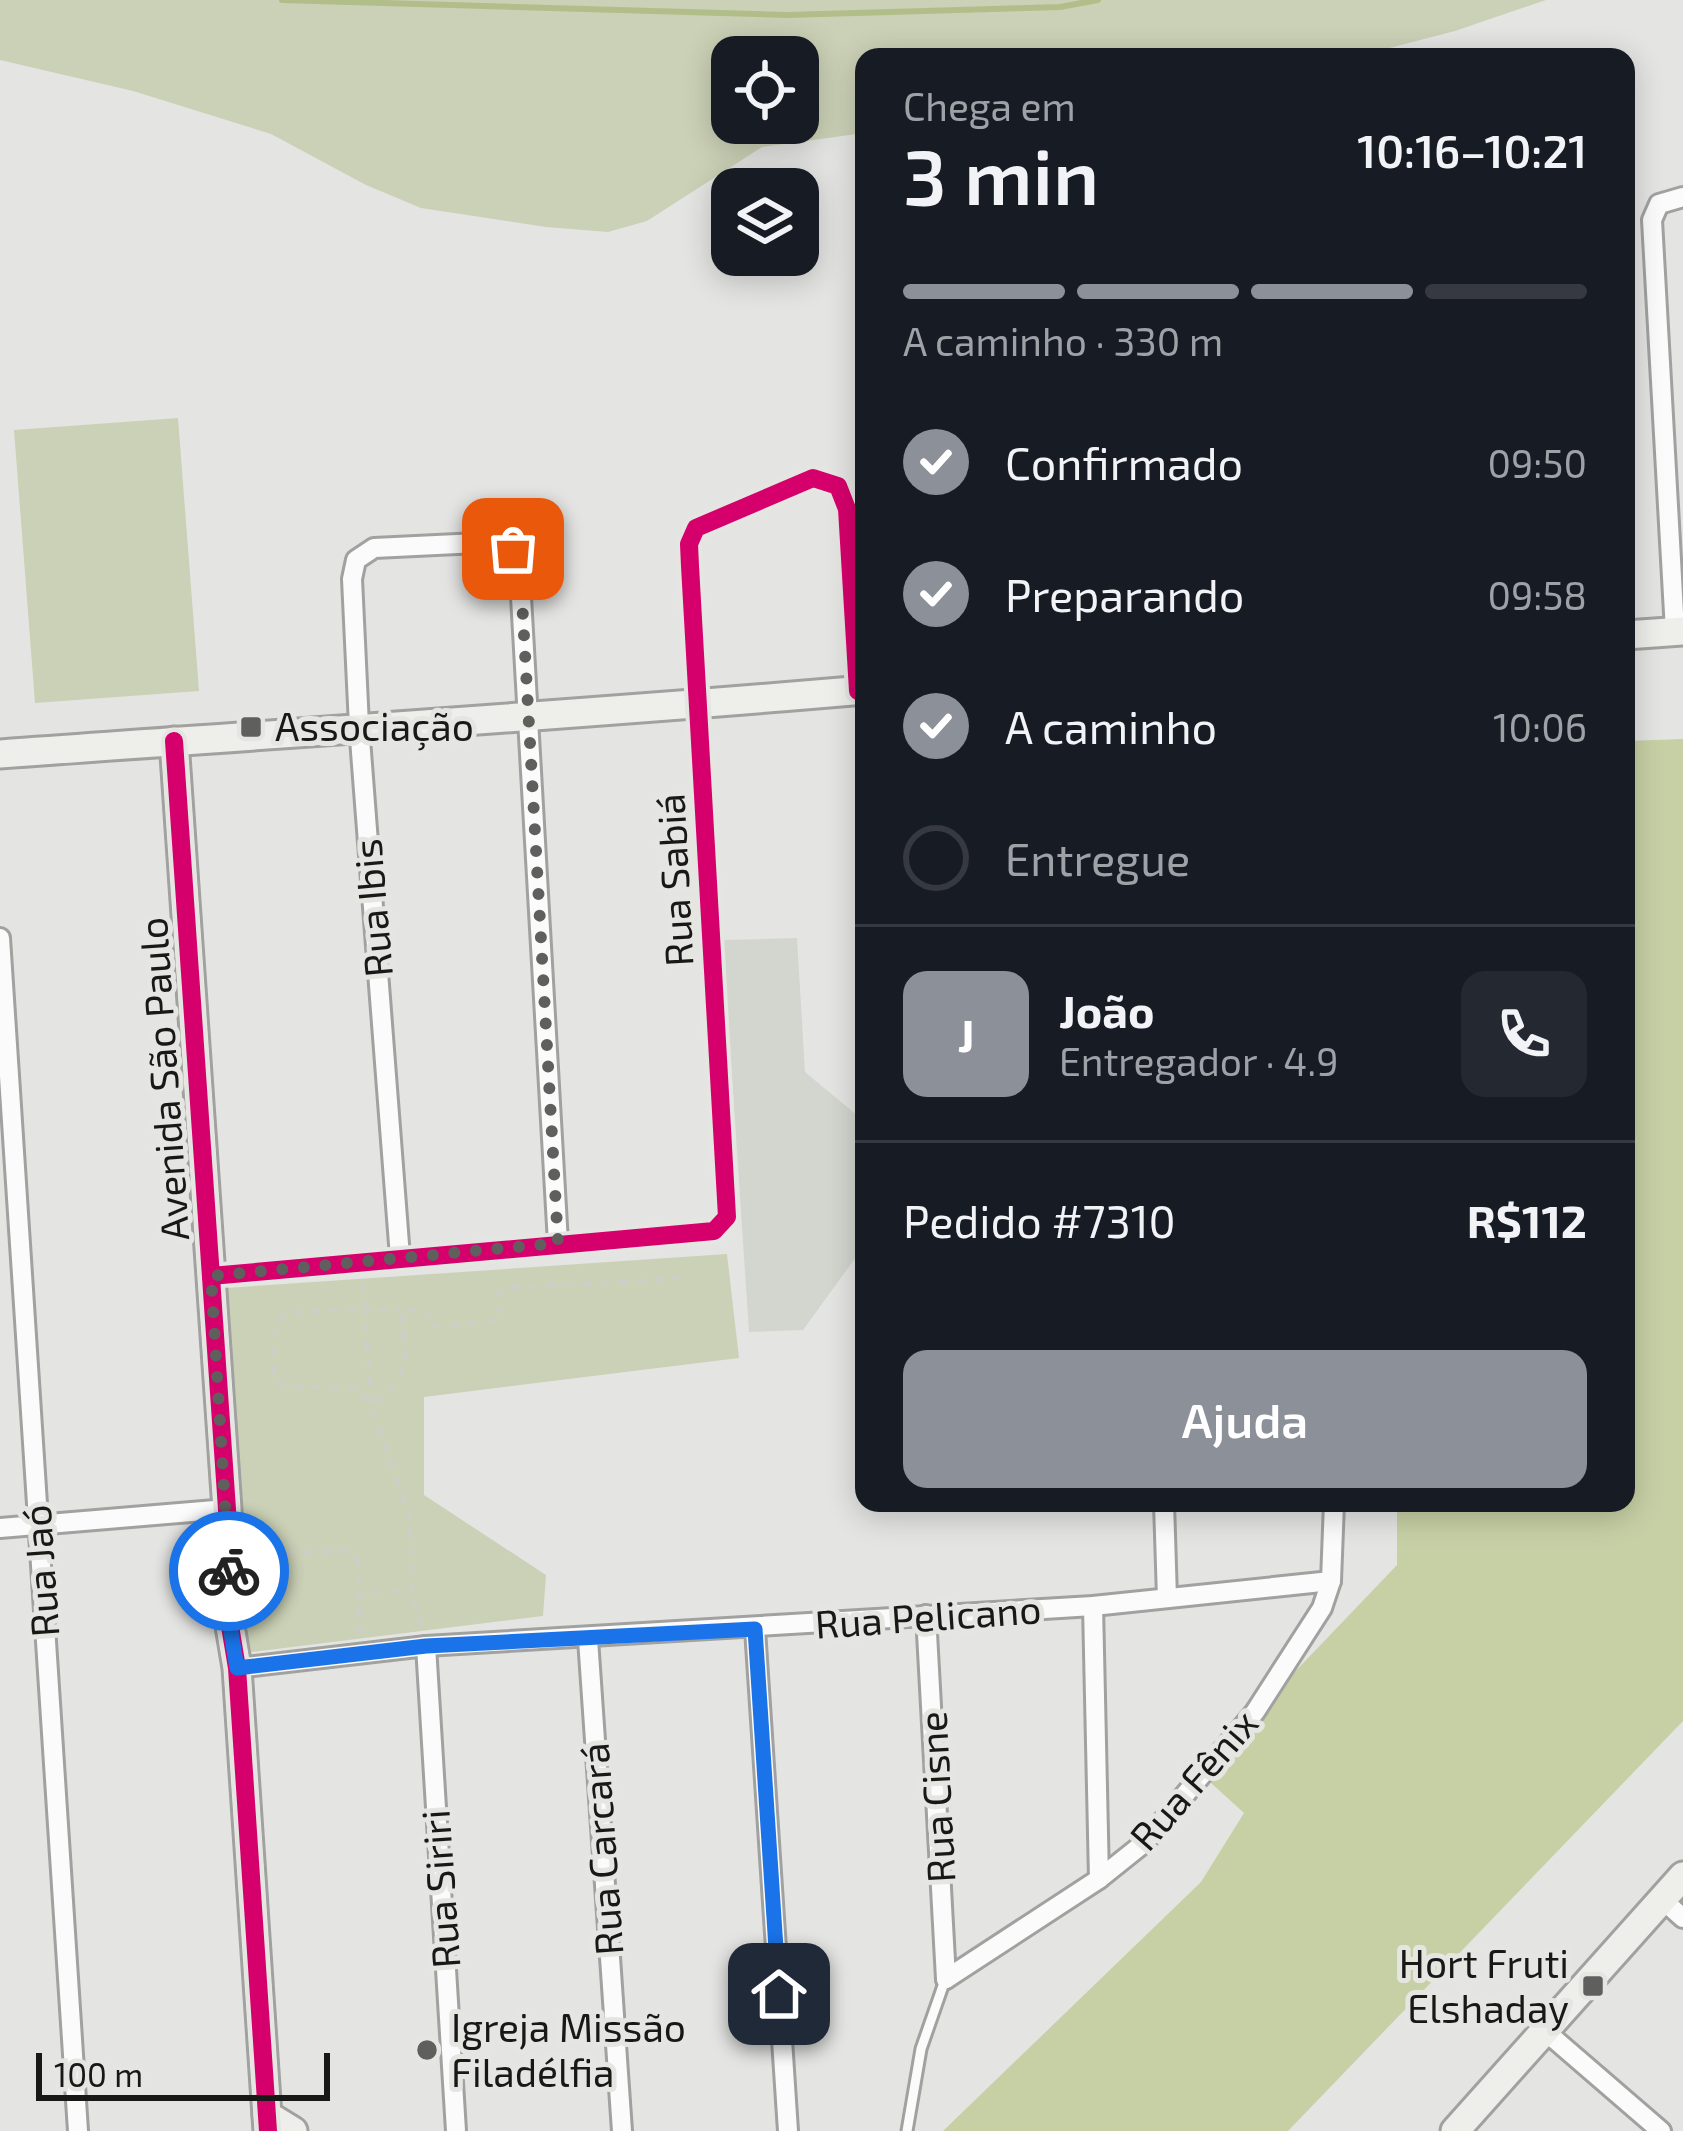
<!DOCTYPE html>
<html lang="pt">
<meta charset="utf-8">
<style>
body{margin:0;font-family:"Exo 2",sans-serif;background:#242831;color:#f1f3f6;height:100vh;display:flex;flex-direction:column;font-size:45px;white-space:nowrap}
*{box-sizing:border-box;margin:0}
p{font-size:39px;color:#9ea1a6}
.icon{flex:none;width:66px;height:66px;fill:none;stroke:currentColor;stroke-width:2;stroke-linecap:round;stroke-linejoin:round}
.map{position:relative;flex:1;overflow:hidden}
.drawer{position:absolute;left:855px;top:48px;width:780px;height:1464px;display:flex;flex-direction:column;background:#171b24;border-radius:24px;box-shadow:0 6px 30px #0003}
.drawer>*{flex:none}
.controls{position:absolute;left:711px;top:36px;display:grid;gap:24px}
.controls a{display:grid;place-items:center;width:108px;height:108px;border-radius:24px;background:#171b24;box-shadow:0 6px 30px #0003;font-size:60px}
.scale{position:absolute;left:36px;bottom:30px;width:294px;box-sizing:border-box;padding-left:12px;border:6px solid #181917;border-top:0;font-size:33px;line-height:42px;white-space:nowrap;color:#181917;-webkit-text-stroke:9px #e5e6e2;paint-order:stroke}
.pin{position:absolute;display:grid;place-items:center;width:102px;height:102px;color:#fff;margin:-51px;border-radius:24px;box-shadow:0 6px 18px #0006}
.courier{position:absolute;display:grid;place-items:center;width:120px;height:120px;margin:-60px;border:9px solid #1a73e8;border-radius:50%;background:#fff;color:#222;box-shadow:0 3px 15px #0007}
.summary em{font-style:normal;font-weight:600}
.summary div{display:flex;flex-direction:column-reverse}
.summary{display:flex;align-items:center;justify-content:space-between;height:204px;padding:0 48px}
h1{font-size:78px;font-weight:600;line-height:90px}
.bar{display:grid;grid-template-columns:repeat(4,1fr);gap:18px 12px;align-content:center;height:144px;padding:0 48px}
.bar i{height:15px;border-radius:9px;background:#363941}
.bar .active{background:#8c9099}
.bar p{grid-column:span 4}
.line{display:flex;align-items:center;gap:30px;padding:0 48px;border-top:3px solid #363941}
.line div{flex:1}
.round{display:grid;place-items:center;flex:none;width:126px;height:126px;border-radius:24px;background:#242831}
ol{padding:0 48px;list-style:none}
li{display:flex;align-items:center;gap:36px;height:132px}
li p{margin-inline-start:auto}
li .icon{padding:12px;border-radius:50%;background:#8c9099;color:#fff;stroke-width:4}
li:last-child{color:#9ea1a6}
li i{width:66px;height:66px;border:6px solid #363941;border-radius:50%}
.button{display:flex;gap:24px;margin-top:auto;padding:24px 48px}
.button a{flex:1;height:138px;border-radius:24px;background:#8c9099;color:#fff;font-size:48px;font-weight:600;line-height:138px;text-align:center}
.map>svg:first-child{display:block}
.built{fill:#d3d5cf}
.green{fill:#cbd1b6;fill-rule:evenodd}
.forest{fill:#c7d0a5}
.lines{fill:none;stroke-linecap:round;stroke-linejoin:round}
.stream{stroke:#b2be89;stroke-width:6}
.lane-casing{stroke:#a1a1a0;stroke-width:15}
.street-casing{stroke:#a1a1a0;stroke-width:24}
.secondary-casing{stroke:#a1a1a0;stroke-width:33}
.path{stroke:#cdcdcc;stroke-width:3;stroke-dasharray:9 9;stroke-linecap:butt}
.lane{stroke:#fbfbfb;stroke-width:9}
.street{stroke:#fbfbfb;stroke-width:18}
.secondary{stroke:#eeeeeb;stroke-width:27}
.cycleway-casing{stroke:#e5e6e2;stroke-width:26}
.cycleway{stroke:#d6006c;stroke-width:18}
.done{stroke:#5f605e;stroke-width:12;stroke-dasharray:0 21.6}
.route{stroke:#1a73e8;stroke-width:15}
.poi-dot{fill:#5f605e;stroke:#e5e6e2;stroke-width:4.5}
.labels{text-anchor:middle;stroke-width:10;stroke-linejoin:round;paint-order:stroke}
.poi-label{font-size:39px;fill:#181917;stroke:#e5e6e2;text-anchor:start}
.street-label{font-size:39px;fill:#181917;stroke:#e5e6e2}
</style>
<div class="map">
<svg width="1683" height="2131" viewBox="0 0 1683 2131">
<rect width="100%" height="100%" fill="#e4e5e3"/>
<path class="built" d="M 797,938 L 805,1072 L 864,1121 L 864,1224 L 859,1253 L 803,1330 L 749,1332 L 723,940 Z"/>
<g class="green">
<path d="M 0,0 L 1546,0 L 1455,31 L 1355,57 L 1222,50 L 1191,57 L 864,57 L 864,133 L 762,147 L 647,221 L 608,232 L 546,227 L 421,208 L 366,185 L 271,134 L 133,91 L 0,60 ZM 732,57 L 798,57 L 798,123 L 732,123 Z"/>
<path d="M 178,418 L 199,691 L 35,703 L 14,430 Z"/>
<path d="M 727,1254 L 739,1358 L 424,1397 L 424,1495 L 546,1575 L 543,1616 L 236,1654 L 226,1288 Z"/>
</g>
<path class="forest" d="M 1683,739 L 1683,1721 L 1288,2131 L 943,2131 L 1201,1882 L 1244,1813 L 1199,1772 L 1397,1565 L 1397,1503 L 1626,1503 L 1626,741 Z"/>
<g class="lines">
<path class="stream" d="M 282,0 L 787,15 L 1060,7 L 1098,0"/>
<g class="lane-casing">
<path id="lane" d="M 907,2131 L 921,2049 L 945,1980"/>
</g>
<g class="street-casing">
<g id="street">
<path d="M 1675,631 L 1652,220 L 1659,204 L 1683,197"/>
<path d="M 0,938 L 78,2131"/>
<path d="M 400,1257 L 359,726 L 352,579 L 356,560 L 374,548 L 499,542 L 513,549 L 519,562 L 558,1243"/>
<path d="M 211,1276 L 714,1231 L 727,1217 L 690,566 L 689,544 L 696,528 L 813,478 L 838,486 L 847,509 L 858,691"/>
<path d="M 1164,1503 L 1167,1598"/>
<path d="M 0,1528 L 227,1509"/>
<path d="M 1093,1606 L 1099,1879"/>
<path d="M 926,1615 L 946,1979"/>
<path d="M 755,1629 L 788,2131"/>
<path d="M 588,1639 L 622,2131"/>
<path d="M 426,1646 L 456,2131"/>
<path d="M 237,1668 L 426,1646 L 1093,1606 L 1331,1581"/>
<path d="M 1663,1900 L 1683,1918"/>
<path d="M 946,1979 L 1099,1879 L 1144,1843 L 1255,1712 L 1322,1608 L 1331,1581 L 1334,1503"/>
<path d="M 1545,2031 L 1661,2131"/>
</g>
</g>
<g class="secondary-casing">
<g id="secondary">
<path d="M 1626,635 L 1683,631"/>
<path d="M 174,741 L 227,1509 L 230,1626 L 237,1668 L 268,2131"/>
<path d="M 0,754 C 288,733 576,715 864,690"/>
<path d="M 267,2115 L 293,2131"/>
<path d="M 1455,2131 L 1683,1876"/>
</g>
</g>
<g class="path">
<path d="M 362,1283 L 365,1310 L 287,1312 C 269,1326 274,1356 273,1377 L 285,1387 L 356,1387 L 370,1404"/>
<path d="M 371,1404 L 365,1310 L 399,1310"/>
<path d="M 250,1553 L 350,1551 L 358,1561 L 359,1595"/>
<path d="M 421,1627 L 412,1589 L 409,1515 L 371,1406 C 414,1368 406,1365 401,1310 L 426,1312 L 434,1327 L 497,1320 L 501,1316 L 497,1295 L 505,1288 L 688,1278"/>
<path d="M 360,1635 L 359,1595 L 410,1589"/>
</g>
<use href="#lane" class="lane"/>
<use href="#street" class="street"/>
<use href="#secondary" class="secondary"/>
<g class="cycleway-casing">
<g id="cycleway">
<path d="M 174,741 L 227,1509 L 230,1626 L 237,1668 L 268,2131"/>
<path d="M 211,1276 L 714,1231 L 727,1217 L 690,566 L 689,544 L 696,528 L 813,478 L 838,486 L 847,509 L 858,691"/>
</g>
</g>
<use href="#cycleway" class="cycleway"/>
</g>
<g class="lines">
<path class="done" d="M 229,1571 L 211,1276 L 558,1243 L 521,582 L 513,549"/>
<path class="route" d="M 229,1571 L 230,1626 L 237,1668 L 426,1646 L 755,1629 L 779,1994"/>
</g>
<g class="poi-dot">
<rect x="239" y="715" width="24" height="24" rx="6"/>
<rect x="1581" y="1974" width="24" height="24" rx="6"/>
<circle cx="427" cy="2050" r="12"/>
</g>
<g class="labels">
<g class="poi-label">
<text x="275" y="741">Associação</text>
<text x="1569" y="1978" text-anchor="end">Hort Fruti<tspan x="1569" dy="45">Elshaday</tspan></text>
<text x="451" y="2042">Igreja Missão<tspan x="451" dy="45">Filadélfia</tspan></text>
</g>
<g class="street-label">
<text transform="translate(675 880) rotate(-93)" y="14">Rua Sabiá</text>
<text transform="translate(373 908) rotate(-95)" y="14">Rua Ibis</text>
<text transform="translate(164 1079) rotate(-94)" y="14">Avenida São Paulo</text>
<text transform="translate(41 1571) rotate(-94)" y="14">Rua Jaó</text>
<text transform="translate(928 1617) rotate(-4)" y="14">Rua Pelicano</text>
<text transform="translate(1194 1780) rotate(-49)" y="14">Rua Fênix</text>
<text transform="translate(937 1797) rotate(-93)" y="14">Rua Cisne</text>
<text transform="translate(602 1849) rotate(-94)" y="14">Rua Carcará</text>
<text transform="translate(441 1889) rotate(-94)" y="14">Rua Siriri</text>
</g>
</g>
</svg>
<div class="controls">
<a><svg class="icon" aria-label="locate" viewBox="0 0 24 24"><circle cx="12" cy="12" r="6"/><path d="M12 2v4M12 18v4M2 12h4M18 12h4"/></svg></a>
<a><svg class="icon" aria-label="layers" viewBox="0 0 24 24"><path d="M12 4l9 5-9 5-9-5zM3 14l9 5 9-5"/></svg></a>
</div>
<div class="scale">100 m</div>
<div class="pin" style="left:513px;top:549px;background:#ea580c"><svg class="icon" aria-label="bag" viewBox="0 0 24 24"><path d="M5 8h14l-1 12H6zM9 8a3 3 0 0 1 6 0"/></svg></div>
<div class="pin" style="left:779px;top:1994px;background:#1f2937"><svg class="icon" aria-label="home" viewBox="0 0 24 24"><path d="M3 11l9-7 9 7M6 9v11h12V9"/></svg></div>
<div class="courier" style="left:229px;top:1571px"><svg class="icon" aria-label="bike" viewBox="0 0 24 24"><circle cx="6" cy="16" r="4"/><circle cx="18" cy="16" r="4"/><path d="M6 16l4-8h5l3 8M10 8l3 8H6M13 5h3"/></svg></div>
<section class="drawer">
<div class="summary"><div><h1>3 min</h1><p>Chega em</p></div><em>10:16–10:21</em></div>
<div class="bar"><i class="active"></i><i class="active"></i><i class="active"></i><i></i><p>A caminho · 330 m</p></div>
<ol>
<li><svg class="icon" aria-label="check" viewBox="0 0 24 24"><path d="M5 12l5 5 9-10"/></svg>Confirmado<p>09:50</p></li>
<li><svg class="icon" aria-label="check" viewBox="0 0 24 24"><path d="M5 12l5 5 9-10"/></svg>Preparando<p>09:58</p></li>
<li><svg class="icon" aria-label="check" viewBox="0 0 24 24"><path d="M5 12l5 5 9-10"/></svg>A caminho<p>10:06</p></li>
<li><i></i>Entregue</li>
</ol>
<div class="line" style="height:216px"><b class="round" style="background:#8c9099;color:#fff">J</b><div><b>João</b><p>Entregador · 4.9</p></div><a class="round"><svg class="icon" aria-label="phone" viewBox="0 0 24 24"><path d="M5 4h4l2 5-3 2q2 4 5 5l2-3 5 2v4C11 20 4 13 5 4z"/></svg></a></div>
<div class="line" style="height:156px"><div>Pedido #7310</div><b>R$112</b></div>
<div class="button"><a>Ajuda</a></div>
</section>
</div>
